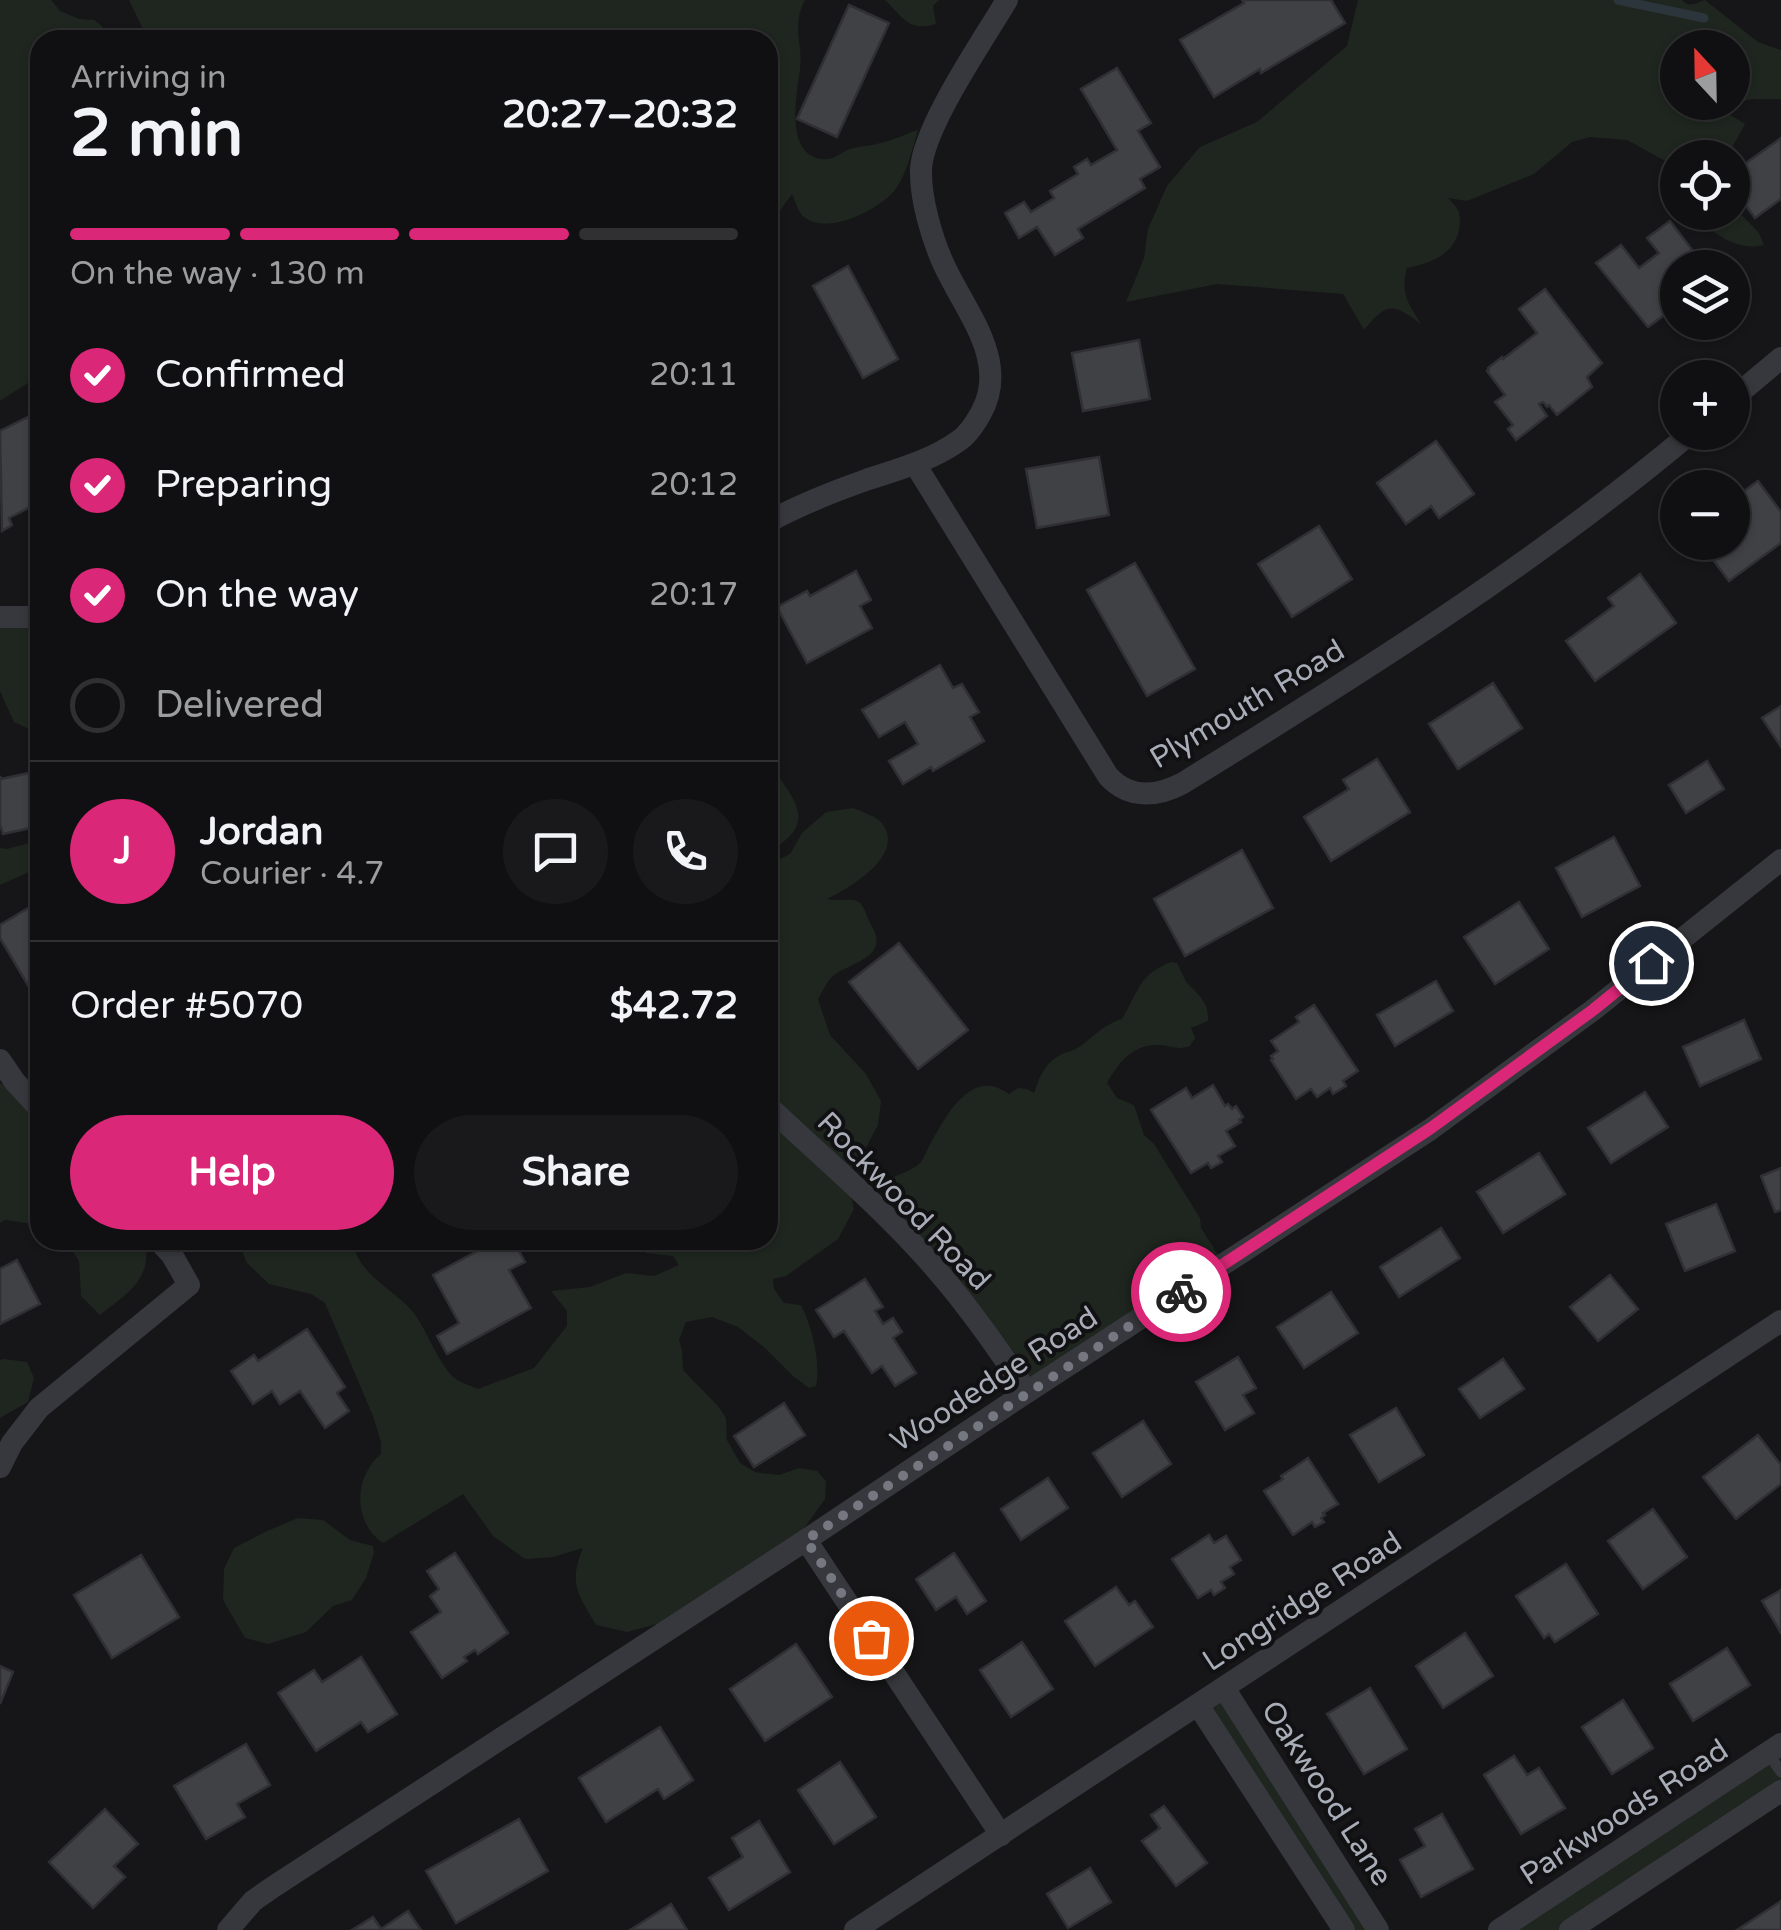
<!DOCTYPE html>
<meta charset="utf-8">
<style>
body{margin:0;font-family:"Varela Round",sans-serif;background:#19191b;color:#f1f3f6;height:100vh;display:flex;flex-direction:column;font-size:38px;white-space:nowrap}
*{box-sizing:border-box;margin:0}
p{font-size:32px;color:#9c9d9f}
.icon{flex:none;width:55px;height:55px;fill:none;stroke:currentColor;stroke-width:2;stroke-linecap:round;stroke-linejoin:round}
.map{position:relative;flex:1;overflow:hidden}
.side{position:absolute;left:30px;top:30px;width:748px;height:1220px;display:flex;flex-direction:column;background:#101012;border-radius:30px;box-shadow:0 2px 8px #0004,0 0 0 2px #303032}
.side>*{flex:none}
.needle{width:65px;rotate:338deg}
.controls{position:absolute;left:1660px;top:30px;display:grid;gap:20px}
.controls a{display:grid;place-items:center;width:90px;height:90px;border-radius:50%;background:#101012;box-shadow:0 2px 8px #0004,0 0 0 2px #303032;font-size:50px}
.pin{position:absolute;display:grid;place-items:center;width:85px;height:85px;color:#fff;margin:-42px;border:5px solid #fff;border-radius:50%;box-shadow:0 2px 10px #0007}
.courier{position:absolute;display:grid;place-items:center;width:100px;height:100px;margin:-50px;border:8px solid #db2777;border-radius:50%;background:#fff;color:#222;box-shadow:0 2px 12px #0007}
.overview em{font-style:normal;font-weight:800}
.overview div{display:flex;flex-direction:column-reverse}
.overview{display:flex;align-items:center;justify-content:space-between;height:170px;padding:0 40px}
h1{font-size:65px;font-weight:800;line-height:75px}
.bar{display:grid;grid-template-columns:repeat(4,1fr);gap:15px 10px;align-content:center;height:120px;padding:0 40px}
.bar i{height:12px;border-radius:8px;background:#303032}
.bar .selected{background:#db2777}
.bar p{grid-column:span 4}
.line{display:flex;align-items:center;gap:25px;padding:0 40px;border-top:2px solid #303032}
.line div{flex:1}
.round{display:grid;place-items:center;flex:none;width:105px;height:105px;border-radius:52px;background:#19191b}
ol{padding:0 40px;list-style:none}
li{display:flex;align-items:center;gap:30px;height:110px}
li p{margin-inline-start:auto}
li .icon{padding:10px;border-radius:50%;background:#db2777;color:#fff;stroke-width:4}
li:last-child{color:#9c9d9f}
li i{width:55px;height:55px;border:5px solid #303032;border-radius:50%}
.action{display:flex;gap:20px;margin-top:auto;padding:20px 40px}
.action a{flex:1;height:115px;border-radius:60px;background:#db2777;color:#fff;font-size:40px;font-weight:800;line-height:115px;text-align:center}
.action a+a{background:#19191b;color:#f1f3f6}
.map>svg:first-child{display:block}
.green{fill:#1e261f;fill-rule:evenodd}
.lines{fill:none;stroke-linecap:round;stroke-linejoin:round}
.stream{stroke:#2c353c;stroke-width:9}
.building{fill:#404145;stroke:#303034;stroke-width:2.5}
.service{stroke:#37383d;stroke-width:11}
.minor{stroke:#37383d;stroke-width:22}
.done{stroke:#757880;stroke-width:10;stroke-dasharray:0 18}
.route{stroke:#db2777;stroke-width:12}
.labels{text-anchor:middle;stroke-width:8;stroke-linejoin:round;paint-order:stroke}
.street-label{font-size:30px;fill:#a8adb8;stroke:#111113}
</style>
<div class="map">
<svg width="1781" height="1930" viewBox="0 0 1781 1930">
<rect width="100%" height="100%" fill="#161618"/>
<g class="green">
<path d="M 0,0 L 51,0 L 60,11 L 79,19 L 94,20 L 102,26 L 106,40 L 40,40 L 40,375 L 0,401 Z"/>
<path d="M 129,0 L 805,0 C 791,28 803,41 800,69 C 797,94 784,153 821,159 C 833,161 840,153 850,149 C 860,146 871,146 881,143 C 894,140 906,134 918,130 C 912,149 907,174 895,190 C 879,210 824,238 802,215 C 798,211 795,200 792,194 L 768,227 L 768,40 L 579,40 L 572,36 L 567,40 L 143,40 L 144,31 Z"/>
<path d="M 885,0 L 939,0 L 933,6 L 936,24 C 908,32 904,18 885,0 Z"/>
<path d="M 1358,0 L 1682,0 C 1690,9 1697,2 1705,0 L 1758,42 L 1781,50 L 1781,99 L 1752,99 L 1717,107 L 1745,124 L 1727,157 L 1678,158 L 1677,185 L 1669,163 L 1627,140 L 1590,137 L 1572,142 L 1534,174 L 1467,201 L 1448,198 C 1451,202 1456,206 1458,210 C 1461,217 1460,227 1458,234 C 1451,256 1428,264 1407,268 C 1400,293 1408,303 1421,324 C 1393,303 1387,302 1364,330 L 1343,294 L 1217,284 L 1126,302 L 1144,258 L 1148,229 L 1167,186 L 1200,147 L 1257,122 L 1347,46 ZM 1678,48 L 1732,48 L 1732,102 L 1678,102 Z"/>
<path d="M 1733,206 L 1759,233 L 1764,245 C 1737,252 1712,233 1694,213 L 1732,212 Z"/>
<path d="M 0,617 L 40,617 L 40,738 L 36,732 L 14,722 L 0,691 Z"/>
<path d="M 768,760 C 791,799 823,821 768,852 Z"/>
<path d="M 853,808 C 862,812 876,816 882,823 C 906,855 851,887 827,899 C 836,902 852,897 859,902 C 864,906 867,917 870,923 C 891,955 857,961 837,973 C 828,978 823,991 818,999 L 830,1035 L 866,1074 L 881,1101 L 878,1125 L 848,1181 L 854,1209 L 838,1239 L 786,1276 L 773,1279 L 774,1289 L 784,1303 L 801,1305 C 812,1327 821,1362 816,1386 L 809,1388 L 793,1376 L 765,1348 L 738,1327 L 712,1317 L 686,1322 L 679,1340 L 682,1350 L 683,1370 L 718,1406 L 726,1418 L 727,1440 L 740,1463 L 755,1472 L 779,1475 L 799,1468 L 817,1471 L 826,1481 L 825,1499 L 787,1552 L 691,1615 L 627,1632 L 596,1625 C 578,1594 568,1584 583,1548 L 553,1557 L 525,1559 L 493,1536 L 463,1494 L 383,1543 C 353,1523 353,1477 381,1454 L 381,1442 L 373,1416 L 325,1303 L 311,1294 L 269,1284 L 247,1263 L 241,1249 L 243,1240 L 353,1240 C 355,1273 394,1289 413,1312 C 428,1331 438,1365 456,1379 C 461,1383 472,1386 478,1389 L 534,1368 L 567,1326 L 567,1311 L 551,1291 L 590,1287 L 626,1273 L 654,1276 L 679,1265 L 673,1256 L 646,1253 L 637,1240 L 768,1240 L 768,865 L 790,854 L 802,833 L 826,812 Z"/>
<path d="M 40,840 L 40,867 L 0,885 L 0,848 L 7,849 Z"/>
<path d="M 1171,962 L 1177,963 C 1181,970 1184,980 1189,985 C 1201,997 1209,1004 1208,1021 L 1191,1028 L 1195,1038 L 1190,1046 C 1175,1051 1172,1045 1158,1045 C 1132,1044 1118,1064 1107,1083 L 1117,1098 L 1134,1105 L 1144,1135 L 1154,1144 L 1200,1218 L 1201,1228 L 1224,1264 L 1027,1392 L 884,1215 L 905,1200 C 895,1196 890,1191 890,1179 C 898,1174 911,1171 918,1165 C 923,1161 927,1150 930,1144 C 947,1115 971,1066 1009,1094 L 1018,1088 L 1027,1089 L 1034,1093 C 1038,1081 1043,1067 1054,1059 C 1062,1052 1074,1052 1082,1045 C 1096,1034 1105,1024 1122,1019 C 1139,991 1138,975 1171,962 Z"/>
<path d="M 0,1083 L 5,1085 L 40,1085 L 40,1225 L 5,1220 L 0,1223 Z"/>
<path d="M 66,1240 L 145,1240 C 153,1280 127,1293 100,1315 L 81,1296 L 79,1261 Z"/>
<path d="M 4,1359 L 27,1362 L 34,1378 L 28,1402 L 0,1418 L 0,1360 Z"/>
<path d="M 298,1518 L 323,1520 L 350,1540 L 373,1546 L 374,1553 L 366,1578 L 352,1600 L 333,1606 L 306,1632 L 268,1644 L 245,1638 L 223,1600 L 224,1569 L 234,1548 L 267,1531 Z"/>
<path d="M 1224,1688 L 1378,1930 L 1344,1930 L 1198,1705 Z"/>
<path d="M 1781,1744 L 1781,1792 L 1570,1930 L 1499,1930 Z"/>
</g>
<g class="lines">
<path class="stream" d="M 1618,0 L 1704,18"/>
</g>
<g class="building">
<path d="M 1242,0 L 1331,0 L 1345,23 L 1261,73 L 1260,69 L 1214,97 L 1180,40 L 1244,3 Z"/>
<path d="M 849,5 L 889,23 L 837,137 L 797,119 Z"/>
<path d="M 1117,68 L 1151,123 L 1138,131 L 1160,167 L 1140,179 L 1145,188 L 1078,229 L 1083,238 L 1055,255 L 1037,227 L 1019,238 L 1005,213 L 1024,202 L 1031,212 L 1054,198 L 1050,191 L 1078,174 L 1074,167 L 1087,159 L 1091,165 L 1117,150 L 1081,89 Z"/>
<path d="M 1781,138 L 1781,199 L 1755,218 L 1732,187 L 1732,173 Z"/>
<path d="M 1670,221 L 1706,268 L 1678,268 L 1678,305 L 1648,327 L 1596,263 L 1621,245 L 1639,268 L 1659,253 L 1647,238 Z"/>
<path d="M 848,266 L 898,359 L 863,378 L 813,286 Z"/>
<path d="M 1545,289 L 1602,363 L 1587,377 L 1592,387 L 1557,415 L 1549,405 L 1547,407 L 1543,402 L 1539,404 L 1547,416 L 1516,440 L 1508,429 L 1513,425 L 1495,402 L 1505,395 L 1487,371 L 1489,370 L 1488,368 L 1502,357 L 1503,359 L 1537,333 L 1519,309 Z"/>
<path d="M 1139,340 L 1150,399 L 1083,411 L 1072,353 Z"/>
<path d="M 768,374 L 779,404 L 768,409 Z"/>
<path d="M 28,417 L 40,442 L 40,502 L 9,518 L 12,525 L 2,531 L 0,431 Z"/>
<path d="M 1436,441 L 1474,494 L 1439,518 L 1431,506 L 1406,524 L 1377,483 Z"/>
<path d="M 1099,457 L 1109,515 L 1037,528 L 1026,469 Z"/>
<path d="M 1758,481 L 1781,512 L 1781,543 L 1729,581 L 1702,545 L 1706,542 L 1732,542 L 1732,523 L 1735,521 L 1732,518 L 1732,500 Z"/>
<path d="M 1319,526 L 1352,579 L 1292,617 L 1258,564 Z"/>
<path d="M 1135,563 L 1195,669 L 1147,696 L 1087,590 Z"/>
<path d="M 856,571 L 871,600 L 860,606 L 872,628 L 807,663 L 777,607 L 807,591 L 810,596 Z"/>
<path d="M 1640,574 L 1676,623 L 1595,681 L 1566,641 L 1614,606 L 1608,598 Z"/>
<path d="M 940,665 L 953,688 L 962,684 L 979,712 L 970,717 L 984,741 L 933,771 L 931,767 L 903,784 L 889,761 L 918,744 L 905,722 L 879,737 L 862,710 Z"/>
<path d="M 1493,683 L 1522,728 L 1458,769 L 1429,724 Z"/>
<path d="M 1781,706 L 1781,747 L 1762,718 Z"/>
<path d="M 1377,759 L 1410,812 L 1331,861 L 1304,817 L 1349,789 L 1343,780 Z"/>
<path d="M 1707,761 L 1724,789 L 1686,813 L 1669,785 Z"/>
<path d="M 33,772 L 40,805 L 40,826 L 3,834 L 0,824 L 0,776 L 1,779 Z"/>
<path d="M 1614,837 L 1640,886 L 1582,917 L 1556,868 Z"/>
<path d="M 1242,850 L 1273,908 L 1185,956 L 1154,899 Z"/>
<path d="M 40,901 L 40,988 L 32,992 L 0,938 L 0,925 Z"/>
<path d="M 1519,902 L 1549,949 L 1495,984 L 1464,937 Z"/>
<path d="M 899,943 L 968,1030 L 918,1069 L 849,982 Z"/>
<path d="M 1436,981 L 1453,1011 L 1395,1046 L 1377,1015 Z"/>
<path d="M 1314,1005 L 1358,1071 L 1343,1081 L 1346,1086 L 1333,1094 L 1330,1088 L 1317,1097 L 1311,1089 L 1296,1099 L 1271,1060 L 1273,1059 L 1271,1056 L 1278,1051 L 1271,1041 L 1299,1022 L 1296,1017 Z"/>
<path d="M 1744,1020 L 1761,1059 L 1700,1086 L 1683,1047 Z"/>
<path d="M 1213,1085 L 1225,1106 L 1228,1104 L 1232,1109 L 1236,1106 L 1243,1117 L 1239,1120 L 1241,1122 L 1226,1131 L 1235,1146 L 1218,1156 L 1222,1162 L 1211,1168 L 1208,1163 L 1191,1173 L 1151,1110 L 1186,1088 L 1192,1098 Z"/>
<path d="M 1645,1092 L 1668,1127 L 1611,1163 L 1588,1128 Z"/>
<path d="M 1539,1153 L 1565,1194 L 1503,1233 L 1477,1192 Z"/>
<path d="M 1781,1168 L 1781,1210 L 1775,1212 L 1761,1176 Z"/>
<path d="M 1716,1204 L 1735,1251 L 1685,1271 L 1666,1224 Z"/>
<path d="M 1441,1228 L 1460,1258 L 1399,1297 L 1380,1267 Z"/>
<path d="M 473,1240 L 513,1240 L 525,1262 L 509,1270 L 531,1308 L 447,1354 L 437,1336 L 459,1323 L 433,1275 L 479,1250 Z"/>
<path d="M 17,1260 L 40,1304 L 0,1324 L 0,1269 Z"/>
<path d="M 1610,1275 L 1638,1309 L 1598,1341 L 1570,1307 Z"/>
<path d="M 865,1279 L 883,1307 L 875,1311 L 883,1324 L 893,1318 L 902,1332 L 893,1338 L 916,1373 L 895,1386 L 882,1366 L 872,1373 L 844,1331 L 834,1337 L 816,1310 Z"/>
<path d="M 1331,1292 L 1358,1333 L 1304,1368 L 1277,1327 Z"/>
<path d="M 307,1329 L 345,1387 L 337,1393 L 349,1411 L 325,1428 L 300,1391 L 280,1404 L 272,1391 L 253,1404 L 231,1371 L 254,1355 L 258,1361 Z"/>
<path d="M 1238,1357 L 1256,1388 L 1243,1395 L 1254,1413 L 1225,1430 L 1196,1382 Z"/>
<path d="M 1503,1359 L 1524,1389 L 1480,1418 L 1459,1389 Z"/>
<path d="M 784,1403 L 805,1435 L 754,1467 L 734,1436 Z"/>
<path d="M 1396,1408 L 1424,1455 L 1379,1482 L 1350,1435 Z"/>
<path d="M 1143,1421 L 1171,1464 L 1122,1497 L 1093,1453 Z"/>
<path d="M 1758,1435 L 1781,1465 L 1781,1484 L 1736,1519 L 1703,1477 Z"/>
<path d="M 1308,1458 L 1338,1504 L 1323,1513 L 1325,1515 L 1321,1518 L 1324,1522 L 1315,1527 L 1312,1522 L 1293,1535 L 1264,1491 L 1283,1479 L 1281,1476 Z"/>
<path d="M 1048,1478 L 1068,1508 L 1021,1540 L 1001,1509 Z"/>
<path d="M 1653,1509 L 1687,1557 L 1643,1589 L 1608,1541 Z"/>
<path d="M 1209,1535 L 1214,1543 L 1226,1536 L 1241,1560 L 1230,1567 L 1234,1574 L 1221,1582 L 1225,1588 L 1214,1595 L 1211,1590 L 1198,1598 L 1172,1559 Z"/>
<path d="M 455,1553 L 508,1633 L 478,1654 L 475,1650 L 464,1657 L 467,1661 L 442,1678 L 411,1632 L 441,1612 L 430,1596 L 439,1589 L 427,1571 Z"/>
<path d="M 954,1553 L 986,1601 L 967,1614 L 956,1597 L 936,1610 L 916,1579 Z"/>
<path d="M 141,1555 L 179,1617 L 112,1658 L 74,1595 Z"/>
<path d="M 1566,1564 L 1598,1614 L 1555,1642 L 1549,1634 L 1544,1638 L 1516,1596 Z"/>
<path d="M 1116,1587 L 1129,1605 L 1135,1601 L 1153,1627 L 1095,1666 L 1065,1621 Z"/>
<path d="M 1781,1590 L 1781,1633 L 1762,1601 Z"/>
<path d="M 1465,1633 L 1493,1676 L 1443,1708 L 1416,1666 Z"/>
<path d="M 1022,1642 L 1053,1689 L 1011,1717 L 980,1670 Z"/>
<path d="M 796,1644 L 832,1697 L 765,1741 L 730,1689 Z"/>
<path d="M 1727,1648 L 1750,1685 L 1693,1721 L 1670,1684 Z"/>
<path d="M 361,1657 L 397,1714 L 368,1732 L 361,1722 L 316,1751 L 278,1693 L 314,1670 L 322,1682 Z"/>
<path d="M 0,1666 L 13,1672 L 0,1704 Z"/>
<path d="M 1370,1688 L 1407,1749 L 1364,1774 L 1327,1714 Z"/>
<path d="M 1623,1700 L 1653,1748 L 1612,1774 L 1582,1727 Z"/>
<path d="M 660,1727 L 693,1780 L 664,1799 L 658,1789 L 606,1822 L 579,1778 Z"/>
<path d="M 246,1744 L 270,1785 L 237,1804 L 245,1817 L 206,1839 L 174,1786 Z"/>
<path d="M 1514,1756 L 1527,1775 L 1539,1768 L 1565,1808 L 1521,1834 L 1484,1775 Z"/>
<path d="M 840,1762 L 876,1817 L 834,1844 L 798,1790 Z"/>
<path d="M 1164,1806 L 1207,1863 L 1176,1886 L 1142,1841 L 1160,1828 L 1151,1815 Z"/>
<path d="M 105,1809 L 138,1844 L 114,1866 L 125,1877 L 93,1908 L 49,1862 Z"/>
<path d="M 1442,1814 L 1473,1869 L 1421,1897 L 1400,1860 L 1425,1846 L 1415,1829 Z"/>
<path d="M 519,1819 L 548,1871 L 456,1923 L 426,1871 Z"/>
<path d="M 759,1821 L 790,1872 L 729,1910 L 709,1878 L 743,1857 L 732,1838 Z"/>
<path d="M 1090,1868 L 1111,1902 L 1068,1928 L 1047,1894 Z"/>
<path d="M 1781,1901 L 1781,1930 L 1737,1930 Z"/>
<path d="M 671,1904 L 687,1930 L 630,1930 Z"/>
<path d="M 408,1911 L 421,1930 L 352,1930 L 373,1917 L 381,1929 Z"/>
</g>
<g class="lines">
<path class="service" d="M 1768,1753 L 1781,1772"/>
<g class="minor">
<path d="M 1732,399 L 1781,358"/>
<path d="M 915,464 L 1108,776 C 1129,799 1157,797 1183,783 C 1358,675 1534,565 1692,432"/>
<path d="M 768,522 C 799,505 832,492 866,480 C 896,470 930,461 957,442 C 967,436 975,424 981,413 C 1010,361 965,311 944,265 C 932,239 920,198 921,169 C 923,127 984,39 1007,0"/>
<path d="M 0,617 L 40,617"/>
<path d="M 0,1060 L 15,1082 L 40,1109"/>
<path d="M 768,1106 C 824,1159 884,1209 935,1268 C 969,1307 998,1349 1027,1392"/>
<path d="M 0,1467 L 12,1443 L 39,1408 L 189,1285 L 172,1255 L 158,1240"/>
<path d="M 806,1540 L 1001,1835"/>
<path d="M 1224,1688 L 1378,1930"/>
<path d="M 1198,1705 L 1344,1930"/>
<path d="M 228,1930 L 253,1901 L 273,1887 L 806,1540 L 1027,1392 L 1431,1129 L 1593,1010 L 1781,860"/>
<path d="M 855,1930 L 1781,1321"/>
<path d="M 1499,1930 L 1781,1744"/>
<path d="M 1570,1930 L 1781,1791"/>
</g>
</g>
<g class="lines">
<path class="done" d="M 871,1638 L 806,1540 L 1181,1292"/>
<path class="route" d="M 1181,1292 L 1431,1128 L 1593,1010 L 1651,963"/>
</g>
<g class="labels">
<g class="street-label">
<text transform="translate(1247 704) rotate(-31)" y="10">Plymouth Road</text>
<text transform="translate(904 1201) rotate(46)" y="10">Rockwood Road</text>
<text transform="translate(994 1379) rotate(-33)" y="10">Woodedge Road</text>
<text transform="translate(1302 1601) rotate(-33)" y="10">Longridge Road</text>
<text transform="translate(1327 1793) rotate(57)" y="10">Oakwood Lane</text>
<text transform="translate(1624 1812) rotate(-33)" y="10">Parkwoods Road</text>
</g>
</g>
</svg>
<div class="controls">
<a><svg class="needle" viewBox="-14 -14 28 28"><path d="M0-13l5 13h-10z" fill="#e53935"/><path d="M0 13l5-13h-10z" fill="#9c9d9f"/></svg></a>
<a><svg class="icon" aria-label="locate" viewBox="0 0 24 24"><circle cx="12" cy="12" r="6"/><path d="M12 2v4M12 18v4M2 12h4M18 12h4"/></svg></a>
<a><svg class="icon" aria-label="layers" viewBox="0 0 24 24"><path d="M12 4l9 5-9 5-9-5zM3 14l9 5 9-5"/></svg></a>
<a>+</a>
<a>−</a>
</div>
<div class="pin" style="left:871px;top:1638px;background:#ea580c"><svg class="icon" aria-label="bag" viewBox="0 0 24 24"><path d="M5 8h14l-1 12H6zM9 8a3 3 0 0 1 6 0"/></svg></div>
<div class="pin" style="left:1651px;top:963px;background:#1f2937"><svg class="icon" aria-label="home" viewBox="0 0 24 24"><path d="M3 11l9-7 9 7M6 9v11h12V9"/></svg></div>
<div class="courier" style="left:1181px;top:1292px"><svg class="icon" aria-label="bike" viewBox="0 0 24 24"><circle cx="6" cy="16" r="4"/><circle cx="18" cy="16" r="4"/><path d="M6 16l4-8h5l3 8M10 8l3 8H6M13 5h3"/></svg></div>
<section class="side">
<div class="overview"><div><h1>2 min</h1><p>Arriving in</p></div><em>20:27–20:32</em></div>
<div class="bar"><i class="selected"></i><i class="selected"></i><i class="selected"></i><i></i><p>On the way · 130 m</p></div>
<ol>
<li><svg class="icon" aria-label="check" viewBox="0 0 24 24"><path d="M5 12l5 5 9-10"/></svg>Confirmed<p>20:11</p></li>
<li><svg class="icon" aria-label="check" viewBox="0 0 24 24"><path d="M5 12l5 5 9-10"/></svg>Preparing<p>20:12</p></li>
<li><svg class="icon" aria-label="check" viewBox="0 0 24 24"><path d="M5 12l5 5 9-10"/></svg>On the way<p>20:17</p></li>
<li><i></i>Delivered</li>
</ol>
<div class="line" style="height:180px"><b class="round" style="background:#db2777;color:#fff">J</b><div><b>Jordan</b><p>Courier · 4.7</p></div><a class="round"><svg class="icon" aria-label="chat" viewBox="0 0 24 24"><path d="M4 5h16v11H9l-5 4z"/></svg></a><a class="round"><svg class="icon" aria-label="phone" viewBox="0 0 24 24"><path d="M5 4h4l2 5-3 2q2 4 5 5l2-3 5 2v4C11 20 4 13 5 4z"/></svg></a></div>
<div class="line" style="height:130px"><div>Order #5070</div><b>$42.72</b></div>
<div class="action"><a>Help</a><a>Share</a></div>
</section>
</div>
